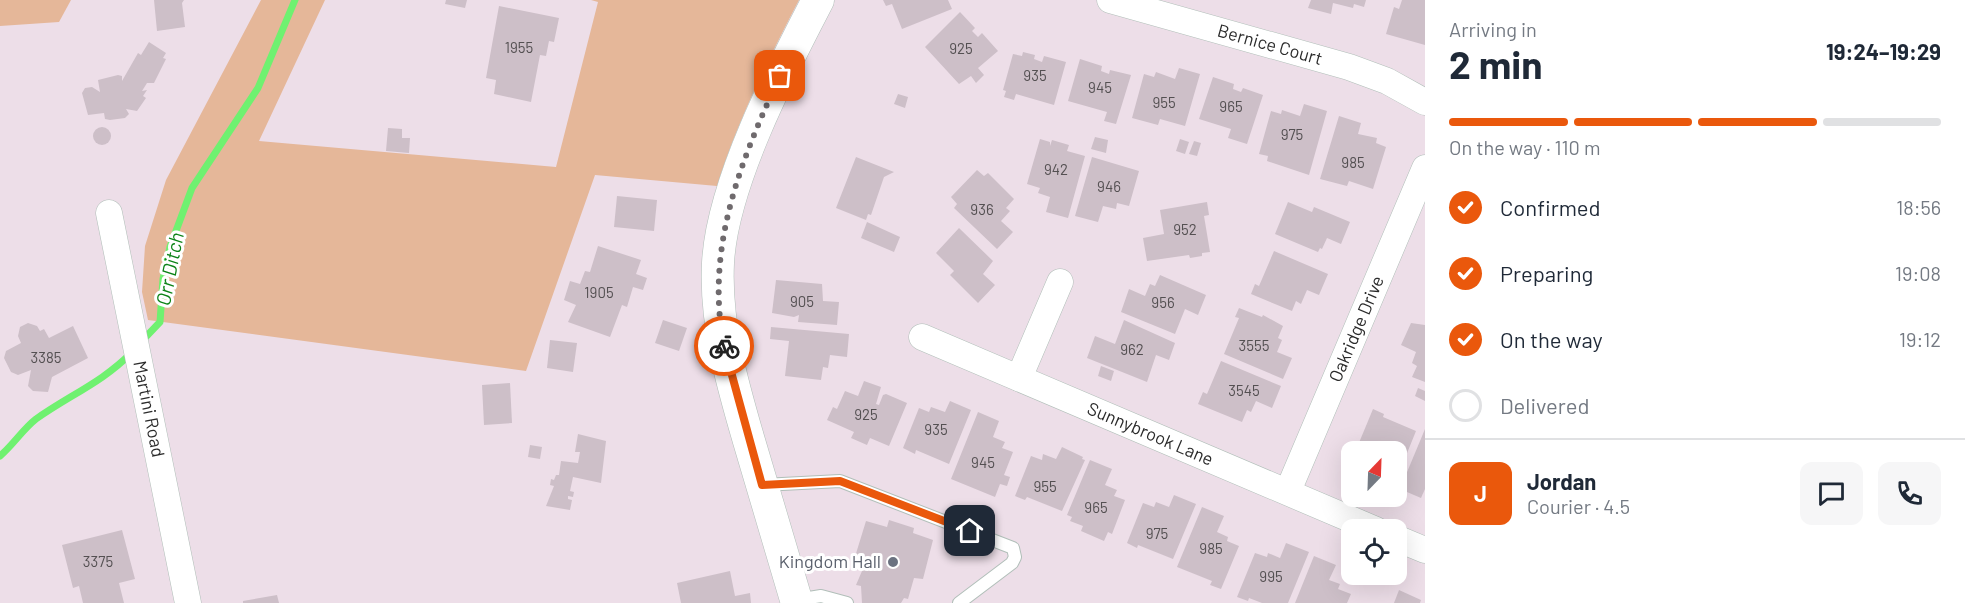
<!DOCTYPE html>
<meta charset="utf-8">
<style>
body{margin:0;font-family:Barlow,sans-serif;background:#f6f6f7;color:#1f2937;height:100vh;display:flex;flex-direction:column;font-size:22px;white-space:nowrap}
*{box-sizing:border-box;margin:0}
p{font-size:20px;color:#747a83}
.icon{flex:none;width:33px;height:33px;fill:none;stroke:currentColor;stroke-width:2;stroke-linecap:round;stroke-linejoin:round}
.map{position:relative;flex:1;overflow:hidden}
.panel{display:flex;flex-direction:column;background:#fff;width:540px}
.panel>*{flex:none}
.needle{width:39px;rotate:23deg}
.buttons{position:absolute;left:1341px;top:441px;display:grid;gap:12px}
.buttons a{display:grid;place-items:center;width:66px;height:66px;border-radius:12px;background:#fff;box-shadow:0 6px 24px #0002;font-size:30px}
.pin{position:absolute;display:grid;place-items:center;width:51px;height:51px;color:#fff;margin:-26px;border-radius:12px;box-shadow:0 3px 9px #0006}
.courier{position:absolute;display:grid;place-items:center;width:60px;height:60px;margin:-30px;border:4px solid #ea580c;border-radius:50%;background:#fff;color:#222;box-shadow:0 2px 8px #0007}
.head em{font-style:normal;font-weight:700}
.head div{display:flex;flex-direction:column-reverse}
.head{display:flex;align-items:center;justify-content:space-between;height:102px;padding:0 24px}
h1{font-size:39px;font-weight:700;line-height:45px}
.bar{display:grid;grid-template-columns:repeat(4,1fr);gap:9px 6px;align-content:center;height:72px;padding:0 24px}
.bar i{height:8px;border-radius:4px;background:#e0e1e3}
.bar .selected{background:#ea580c}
.bar p{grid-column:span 4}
.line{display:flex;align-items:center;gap:15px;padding:0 24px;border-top:2px solid #e0e1e3}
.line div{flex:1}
.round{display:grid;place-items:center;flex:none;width:63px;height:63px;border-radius:12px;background:#f6f6f7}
ol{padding:0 24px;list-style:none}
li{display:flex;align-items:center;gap:18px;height:66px}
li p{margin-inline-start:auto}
li .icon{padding:6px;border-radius:50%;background:#ea580c;color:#fff;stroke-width:4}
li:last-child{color:#747a83}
li i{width:33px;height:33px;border:3px solid #e0e1e3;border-radius:50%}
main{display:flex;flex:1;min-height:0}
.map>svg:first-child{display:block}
.grass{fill:#e5b799}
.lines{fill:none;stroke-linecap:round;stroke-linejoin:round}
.stream{stroke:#6ff170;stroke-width:7}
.building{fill:#cdbfc8}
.service-casing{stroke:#b1bfb9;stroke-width:14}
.minor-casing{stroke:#b1bfb9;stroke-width:27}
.tertiary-casing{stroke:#b1bfb9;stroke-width:33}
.service{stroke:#fff;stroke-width:12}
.minor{stroke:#fff;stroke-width:26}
.tertiary{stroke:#fff;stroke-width:32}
.done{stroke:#6f6a6d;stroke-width:6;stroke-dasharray:0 10.8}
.route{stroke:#ea580c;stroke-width:8}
.worship-dot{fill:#6b7280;stroke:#fff;stroke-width:2}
.labels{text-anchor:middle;stroke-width:6;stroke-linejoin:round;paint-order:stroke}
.number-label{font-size:15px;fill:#545052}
.street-label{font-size:18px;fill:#2b2b2b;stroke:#fff}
.worship-label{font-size:18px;fill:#5b616d;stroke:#fff;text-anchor:end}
.water-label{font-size:20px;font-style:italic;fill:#0c8317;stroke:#fff}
</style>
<main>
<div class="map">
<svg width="1425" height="603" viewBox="0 0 1425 603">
<rect width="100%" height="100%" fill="#eddee8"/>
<g class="grass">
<path d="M 0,0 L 71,0 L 59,22 L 0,26 Z"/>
<path d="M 261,0 L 325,0 L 259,141 L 556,167 L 598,2 L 591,0 L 799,0 C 768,60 737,122 717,186 L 595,175 L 526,371 L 148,320 L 142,292 L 145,246 L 166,180 Z"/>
</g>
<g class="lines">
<g class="stream">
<path d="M 141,342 L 160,322 L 163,279 L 170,247 L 192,188 L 258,88 L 295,0"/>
<path d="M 0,456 C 13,445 23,429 36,419 C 68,396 103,382 131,353"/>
</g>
</g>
<g class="building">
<path d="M 154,0 L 184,0 L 182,3 L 185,27 L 157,31 Z"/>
<path d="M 446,0 L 467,0 L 465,8 L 445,4 Z"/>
<path d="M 883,0 L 948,0 L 952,9 L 902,29 L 892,4 L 886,6 Z"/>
<path d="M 1311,0 L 1366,0 L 1364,7 L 1354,4 L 1353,8 L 1333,3 L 1331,14 L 1308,8 Z"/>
<path d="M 1402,0 L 1425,0 L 1425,45 L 1386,34 L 1394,7 L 1399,9 Z"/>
<path d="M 499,6 L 559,18 L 554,42 L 549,41 L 546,56 L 540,55 L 531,102 L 494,94 L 496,80 L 486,78 Z"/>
<path d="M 960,12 L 975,28 L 972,31 L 978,37 L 982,33 L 998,51 L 978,68 L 984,75 L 976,83 L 971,76 L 959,84 L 925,47 Z"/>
<path d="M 149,42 L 166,53 L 163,58 L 166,59 L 154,83 L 147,83 L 142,91 L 147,90 L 143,96 L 146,98 L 137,111 L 126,109 L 129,114 L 125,118 L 110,120 L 105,119 L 104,113 L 88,115 L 82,93 L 85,88 L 92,87 L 100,92 L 98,80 L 118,75 L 122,76 L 122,81 L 138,53 L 141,55 Z"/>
<path d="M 1023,52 L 1035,55 L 1034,59 L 1042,62 L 1044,56 L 1066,62 L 1054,105 L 1016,94 L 1014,100 L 1004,97 L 1006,91 L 1003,90 L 1013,54 L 1022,56 Z"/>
<path d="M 1080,59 L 1102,66 L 1101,71 L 1109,74 L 1110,70 L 1131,75 L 1116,124 L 1104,121 L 1107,112 L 1068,101 Z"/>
<path d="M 1179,68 L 1200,74 L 1185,126 L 1160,119 L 1158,125 L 1132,118 L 1144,74 L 1154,77 L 1156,72 L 1175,79 Z"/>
<path d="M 1213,77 L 1234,84 L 1233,89 L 1241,92 L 1243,88 L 1263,95 L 1247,144 L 1228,138 L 1231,129 L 1199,119 Z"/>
<path d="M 898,94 L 908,97 L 905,108 L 894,104 Z"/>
<path d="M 1304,104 L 1327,111 L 1309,175 L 1267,161 L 1268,156 L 1259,154 L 1271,111 L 1281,114 L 1282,110 L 1300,116 Z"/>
<path d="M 1339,116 L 1361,123 L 1358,134 L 1377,138 L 1376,143 L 1386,147 L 1373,189 L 1349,181 L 1347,186 L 1320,179 Z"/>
<circle cx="102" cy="136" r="9"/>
<path d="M 388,128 L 402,129 L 402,138 L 410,138 L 409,153 L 386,151 Z"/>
<path d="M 1095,137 L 1108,140 L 1106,153 L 1091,149 Z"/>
<path d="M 1040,139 L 1050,142 L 1050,146 L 1052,140 L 1069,145 L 1067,151 L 1085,156 L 1068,218 L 1046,212 L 1050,197 L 1038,193 L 1040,188 L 1027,184 Z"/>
<path d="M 1180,139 L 1189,142 L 1185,154 L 1176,151 Z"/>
<path d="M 1194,141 L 1201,143 L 1197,156 L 1189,154 Z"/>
<path d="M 856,157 L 894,172 L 884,177 L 871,215 L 868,214 L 866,220 L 836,208 Z"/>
<path d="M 1092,157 L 1139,171 L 1129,206 L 1117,203 L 1116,209 L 1103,206 L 1098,222 L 1075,216 Z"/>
<path d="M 977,170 L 984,176 L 988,173 L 1014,199 L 1006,208 L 1010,211 L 1001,221 L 1013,232 L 997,249 L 954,208 L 957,204 L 951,197 Z"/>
<path d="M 617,196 L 657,200 L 654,231 L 614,227 Z"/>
<path d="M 1207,202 L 1209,215 L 1204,216 L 1210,252 L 1202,253 L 1202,256 L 1190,258 L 1189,255 L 1147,261 L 1143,238 L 1164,234 L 1160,210 Z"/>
<path d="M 1288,202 L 1312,212 L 1314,207 L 1350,222 L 1341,244 L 1327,238 L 1322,249 L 1320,248 L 1318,252 L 1275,234 Z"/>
<path d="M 867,222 L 900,237 L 894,252 L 861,238 Z"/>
<path d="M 959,228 L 993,261 L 983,274 L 995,285 L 978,303 L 950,275 L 954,271 L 936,253 Z"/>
<path d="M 598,246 L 641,260 L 636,274 L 647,278 L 643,290 L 633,287 L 627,307 L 622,305 L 610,337 L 568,322 L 576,305 L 564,300 L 570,281 L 580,284 L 585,271 L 590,272 Z"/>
<path d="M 1274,251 L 1328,274 L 1319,295 L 1307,290 L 1301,304 L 1296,301 L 1292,311 L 1251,294 L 1255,284 L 1259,286 Z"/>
<path d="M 1160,275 L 1206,295 L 1198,315 L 1185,309 L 1175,334 L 1121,312 L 1129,289 L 1145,296 L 1150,284 L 1155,286 Z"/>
<path d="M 776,280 L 822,284 L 823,301 L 839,302 L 837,325 L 798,322 L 799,315 L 794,317 L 772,313 Z"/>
<path d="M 1239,308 L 1262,317 L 1263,315 L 1283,326 L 1278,338 L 1282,340 L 1277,352 L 1292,358 L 1283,379 L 1224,354 L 1239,318 L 1235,317 Z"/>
<path d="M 663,320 L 687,328 L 679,351 L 655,343 Z"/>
<path d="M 1124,320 L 1175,343 L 1169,360 L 1156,355 L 1147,382 L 1087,358 L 1095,336 L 1115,344 Z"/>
<path d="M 28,323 L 37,326 L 40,331 L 44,329 L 49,338 L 73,326 L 88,358 L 52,377 L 48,392 L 33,391 L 28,386 L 31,370 L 18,375 L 11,372 L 4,358 L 6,351 L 21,343 L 18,336 L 20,327 Z"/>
<path d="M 1411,323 L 1425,325 L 1425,382 L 1412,377 L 1417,366 L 1412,363 L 1416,352 L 1401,345 Z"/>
<path d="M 771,327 L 849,334 L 847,357 L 830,355 L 828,368 L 823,367 L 821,380 L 785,376 L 789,341 L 770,339 Z"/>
<path d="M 550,340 L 577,343 L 573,372 L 547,368 Z"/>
<path d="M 1221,361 L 1281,386 L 1272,408 L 1256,401 L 1251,412 L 1247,410 L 1242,422 L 1198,404 L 1203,392 L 1207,394 Z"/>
<path d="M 1101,366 L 1114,371 L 1111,381 L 1098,376 Z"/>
<path d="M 864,381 L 881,387 L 876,404 L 879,405 L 883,395 L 886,394 L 907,403 L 889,446 L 870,438 L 867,445 L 851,438 L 854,432 L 827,420 L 833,407 L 837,409 L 845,391 L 858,396 Z"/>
<path d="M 510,383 L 512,423 L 484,425 L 482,385 Z"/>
<path d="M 1418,388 L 1425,391 L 1425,401 L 1415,396 Z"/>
<path d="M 950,401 L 971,410 L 949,464 L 916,450 L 915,454 L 903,448 L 919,408 L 929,412 L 931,407 L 945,412 Z"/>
<path d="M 1373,409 L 1384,414 L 1383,417 L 1416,431 L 1397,478 L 1396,452 L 1356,450 Z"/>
<path d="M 978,412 L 999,421 L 993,437 L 1005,442 L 1002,448 L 1013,452 L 1004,475 L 1010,477 L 1007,486 L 1000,484 L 995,497 L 951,479 Z"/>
<path d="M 1425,429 L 1425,489 L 1421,498 L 1400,489 Z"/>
<path d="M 578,434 L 606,441 L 601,483 L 573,477 L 570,491 L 574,492 L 573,497 L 568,496 L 568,499 L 572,500 L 570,510 L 546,506 L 554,486 L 550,485 L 551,479 L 554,480 L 556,475 L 559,475 L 561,461 L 578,463 L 580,452 L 575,452 Z"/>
<path d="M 530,445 L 542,447 L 540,459 L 528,457 Z"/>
<path d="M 1062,447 L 1083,457 L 1082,459 L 1085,460 L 1062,511 L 1027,497 L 1025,500 L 1015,496 L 1031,456 L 1042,460 L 1043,454 L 1056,459 Z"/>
<path d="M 1090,460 L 1112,469 L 1105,485 L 1117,490 L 1114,496 L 1125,500 L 1112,534 L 1108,532 L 1104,541 L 1081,531 L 1083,526 L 1070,521 L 1072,517 L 1067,515 Z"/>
<path d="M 1174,495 L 1196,504 L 1173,559 L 1138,545 L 1137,548 L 1127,543 L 1143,503 L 1154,507 L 1156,502 L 1169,507 Z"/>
<path d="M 1202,507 L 1224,516 L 1217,532 L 1228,537 L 1227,541 L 1239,546 L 1221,589 L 1210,585 L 1212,581 L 1177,567 Z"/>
<path d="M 889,520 L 914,528 L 913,533 L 933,540 L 923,579 L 914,578 L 908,599 L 904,598 L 901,603 L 862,603 L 861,586 L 856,585 L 865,564 L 854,560 L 866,521 L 887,527 Z"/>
<path d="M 122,530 L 135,579 L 119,583 L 124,603 L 83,603 L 79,586 L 73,588 L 62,545 Z"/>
<path d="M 1286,543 L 1309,552 L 1288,603 L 1262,603 L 1249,598 L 1248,601 L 1237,597 L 1255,553 L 1267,557 L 1268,553 L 1280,558 Z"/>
<path d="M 1314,556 L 1336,565 L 1329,580 L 1340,584 L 1338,589 L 1351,594 L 1347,603 L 1295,603 Z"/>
<path d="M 730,571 L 735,596 L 750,593 L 751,603 L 681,603 L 677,583 Z"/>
<path d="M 1399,590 L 1421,600 L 1420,603 L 1394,603 Z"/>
<path d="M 277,595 L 279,603 L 243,603 L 243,601 Z"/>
</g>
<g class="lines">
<g class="service-casing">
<g id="service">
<path d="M 763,485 L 840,481 L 1013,548 L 1015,557 L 1012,563 L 959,603"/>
<path d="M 797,600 L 821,596 L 847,603"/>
</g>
</g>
<g class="minor-casing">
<g id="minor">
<path id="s1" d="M 1110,0 L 1349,67 L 1387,81 L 1425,102"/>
<path id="s2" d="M 109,213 L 188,603"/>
<path id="s3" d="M 922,337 L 1376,530"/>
<path d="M 1019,378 L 1060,282"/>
<path id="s4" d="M 1288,491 L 1425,168"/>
<path d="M 1396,538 L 1425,550"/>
</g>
</g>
<g class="tertiary-casing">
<path id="tertiary" d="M 797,603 C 781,549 765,495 749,441 C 732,383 715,324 718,263 C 722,184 781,71 818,0"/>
</g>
<use href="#service" class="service"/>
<use href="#minor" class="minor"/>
<use href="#tertiary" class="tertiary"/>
</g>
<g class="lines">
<path class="done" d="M 724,346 C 705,249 740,162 780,76"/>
<path class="route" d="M 724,346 L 762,485 L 840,481 L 970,531"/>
</g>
<circle class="worship-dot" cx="893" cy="562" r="6"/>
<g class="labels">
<g class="number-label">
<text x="519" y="53">1955</text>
<text x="961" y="54">925</text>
<text x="1035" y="81">935</text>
<text x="1100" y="93">945</text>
<text x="1164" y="108">955</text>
<text x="1231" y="112">965</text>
<text x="1292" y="140">975</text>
<text x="1353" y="168">985</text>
<text x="1056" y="175">942</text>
<text x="1109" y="192">946</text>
<text x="982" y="215">936</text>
<text x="1185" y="235">952</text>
<text x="599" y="298">1905</text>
<text x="802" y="307">905</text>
<text x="1163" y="308">956</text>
<text x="1254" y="351">3555</text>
<text x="1132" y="355">962</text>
<text x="46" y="363">3385</text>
<text x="1244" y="396">3545</text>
<text x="866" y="420">925</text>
<text x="936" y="435">935</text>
<text x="983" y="468">945</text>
<text x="1045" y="492">955</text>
<text x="1096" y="513">965</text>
<text x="1157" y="539">975</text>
<text x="1211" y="554">985</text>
<text x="98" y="567">3375</text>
<text x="1271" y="582">995</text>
</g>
<g class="street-label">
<text dy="6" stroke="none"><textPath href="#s1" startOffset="166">Bernice Court</textPath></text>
<text dy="6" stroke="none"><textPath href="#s4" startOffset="176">Oakridge Drive</textPath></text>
<text dy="6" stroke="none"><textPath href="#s2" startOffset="200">Martini Road</textPath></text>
<text dy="6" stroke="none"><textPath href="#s3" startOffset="248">Sunnybrook Lane</textPath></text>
</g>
<g class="worship-label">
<text x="881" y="568">Kingdom Hall</text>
</g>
<g class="water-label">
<text transform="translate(170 269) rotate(-79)" y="7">Orr Ditch</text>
</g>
</g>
</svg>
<div class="buttons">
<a><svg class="needle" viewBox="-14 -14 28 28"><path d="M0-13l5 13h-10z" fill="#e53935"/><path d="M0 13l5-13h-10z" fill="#747a83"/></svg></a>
<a><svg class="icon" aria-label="locate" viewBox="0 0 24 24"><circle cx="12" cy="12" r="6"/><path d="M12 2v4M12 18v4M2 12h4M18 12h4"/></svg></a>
</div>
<div class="pin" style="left:780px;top:76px;background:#ea580c"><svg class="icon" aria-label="bag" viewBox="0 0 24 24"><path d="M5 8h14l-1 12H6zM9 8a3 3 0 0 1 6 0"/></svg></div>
<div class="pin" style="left:970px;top:531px;background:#1f2937"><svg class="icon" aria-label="home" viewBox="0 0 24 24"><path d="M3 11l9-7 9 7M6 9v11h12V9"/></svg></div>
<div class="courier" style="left:724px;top:346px"><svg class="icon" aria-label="bike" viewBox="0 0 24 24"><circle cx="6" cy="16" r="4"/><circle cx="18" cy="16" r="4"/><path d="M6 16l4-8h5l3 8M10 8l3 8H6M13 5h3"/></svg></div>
</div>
<section class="panel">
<div class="head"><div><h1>2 min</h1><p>Arriving in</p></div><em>19:24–19:29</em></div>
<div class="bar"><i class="selected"></i><i class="selected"></i><i class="selected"></i><i></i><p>On the way · 110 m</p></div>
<ol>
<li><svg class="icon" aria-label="check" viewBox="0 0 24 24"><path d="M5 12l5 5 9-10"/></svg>Confirmed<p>18:56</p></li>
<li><svg class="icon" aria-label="check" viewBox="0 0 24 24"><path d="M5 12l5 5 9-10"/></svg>Preparing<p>19:08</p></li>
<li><svg class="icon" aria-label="check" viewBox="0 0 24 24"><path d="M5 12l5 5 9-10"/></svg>On the way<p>19:12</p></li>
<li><i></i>Delivered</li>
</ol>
<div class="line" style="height:108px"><b class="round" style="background:#ea580c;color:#fff">J</b><div><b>Jordan</b><p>Courier · 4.5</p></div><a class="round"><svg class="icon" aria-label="chat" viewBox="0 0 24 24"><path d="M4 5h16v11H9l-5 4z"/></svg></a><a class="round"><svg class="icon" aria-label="phone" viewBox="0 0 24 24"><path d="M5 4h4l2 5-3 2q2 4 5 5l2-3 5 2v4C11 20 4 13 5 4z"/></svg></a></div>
</section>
</main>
